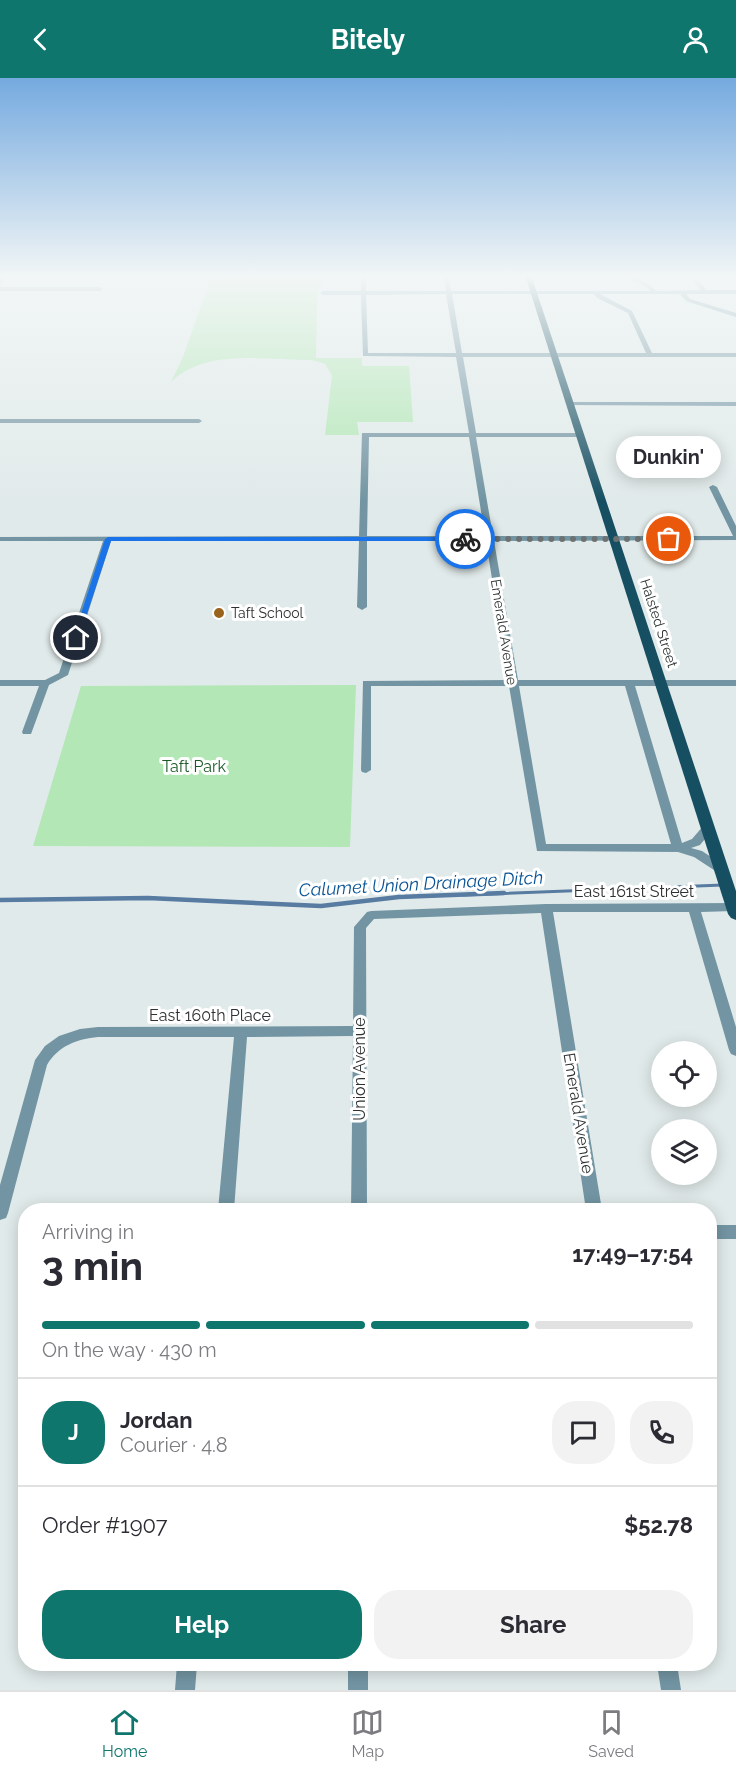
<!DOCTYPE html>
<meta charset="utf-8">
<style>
body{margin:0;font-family:Raleway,sans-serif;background:#f2f2f3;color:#2b2b33;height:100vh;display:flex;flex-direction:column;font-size:22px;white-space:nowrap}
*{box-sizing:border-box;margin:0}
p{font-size:20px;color:#7c7c81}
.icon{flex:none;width:33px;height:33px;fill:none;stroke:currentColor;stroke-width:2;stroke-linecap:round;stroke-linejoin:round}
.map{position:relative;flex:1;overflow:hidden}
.panel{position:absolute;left:18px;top:1125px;width:699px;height:468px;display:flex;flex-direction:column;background:#fff;border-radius:24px;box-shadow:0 3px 15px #0003}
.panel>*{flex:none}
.buttons{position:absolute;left:651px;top:963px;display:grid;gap:12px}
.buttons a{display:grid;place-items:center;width:66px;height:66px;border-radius:50%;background:#fff;box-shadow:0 3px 15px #0003;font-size:30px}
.pin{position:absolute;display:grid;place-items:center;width:51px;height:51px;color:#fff;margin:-26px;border:3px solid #fff;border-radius:50%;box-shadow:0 2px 6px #0007}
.courier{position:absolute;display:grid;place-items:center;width:60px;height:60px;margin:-30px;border:4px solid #1a73e8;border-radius:50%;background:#fff;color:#222;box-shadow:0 2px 8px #0007}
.bubble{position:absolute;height:42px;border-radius:21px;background:#fff;box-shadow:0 3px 15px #0003;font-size:20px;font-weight:700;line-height:42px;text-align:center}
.headline em{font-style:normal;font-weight:700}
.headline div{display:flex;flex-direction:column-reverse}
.headline{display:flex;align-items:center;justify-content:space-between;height:102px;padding:0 24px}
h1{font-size:39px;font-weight:700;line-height:45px}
.bar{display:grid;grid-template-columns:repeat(4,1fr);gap:9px 6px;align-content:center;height:72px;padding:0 24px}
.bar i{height:8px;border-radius:4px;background:#e1e1e2}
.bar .active{background:#0f766e}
.bar p{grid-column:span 4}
.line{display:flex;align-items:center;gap:15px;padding:0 24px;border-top:2px solid #e1e1e2}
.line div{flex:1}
.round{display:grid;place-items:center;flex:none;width:63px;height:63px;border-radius:24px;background:#f2f2f3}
.action{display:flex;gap:12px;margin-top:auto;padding:12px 24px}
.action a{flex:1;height:69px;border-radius:24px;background:#0f766e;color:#fff;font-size:24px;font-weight:700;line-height:69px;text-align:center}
.action a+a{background:#f2f2f3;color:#2b2b33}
header{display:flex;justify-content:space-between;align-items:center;height:78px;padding:0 24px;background:#0f766e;color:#fff;font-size:27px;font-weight:700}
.tabs{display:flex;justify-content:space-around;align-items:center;height:84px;border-top:2px solid #e1e1e2;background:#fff;font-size:16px;color:#7c7c81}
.tabs a{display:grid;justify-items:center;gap:3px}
.tabs .active{color:#0f766e}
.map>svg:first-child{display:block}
.green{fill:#b3e7b6}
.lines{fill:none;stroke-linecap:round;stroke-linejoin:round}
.stream-far1{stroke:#587ba1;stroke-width:3}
.stream{stroke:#587ba1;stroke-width:4.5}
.street{fill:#7395a3;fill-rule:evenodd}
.primary{fill:#174f62;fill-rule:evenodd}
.route{fill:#1a73e8}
.done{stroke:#6c7272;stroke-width:6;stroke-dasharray:0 10.8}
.poi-dot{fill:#9a631d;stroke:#fff;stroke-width:2}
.labels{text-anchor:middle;stroke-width:6;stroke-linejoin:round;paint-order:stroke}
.far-poi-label{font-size:14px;fill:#2d3131;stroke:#fff;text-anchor:start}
.far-street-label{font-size:14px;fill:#2d3131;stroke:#fff}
.park-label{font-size:16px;fill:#1d5927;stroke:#fff}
.street-label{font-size:16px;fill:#2d3131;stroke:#fff}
.water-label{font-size:18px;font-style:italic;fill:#095395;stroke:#fff}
</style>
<header><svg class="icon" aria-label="back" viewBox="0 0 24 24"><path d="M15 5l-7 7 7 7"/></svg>Bitely<svg class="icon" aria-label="person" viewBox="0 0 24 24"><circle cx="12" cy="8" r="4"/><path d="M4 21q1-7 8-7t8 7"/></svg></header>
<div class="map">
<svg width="736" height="1612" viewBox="0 0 736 1612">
<rect width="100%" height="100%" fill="#e1eaea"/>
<g class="green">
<path d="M 212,197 L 325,197 L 317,219 L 316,280 L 362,280 L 362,288 L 409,288 L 413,344 L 357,344 L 359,357 L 325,357 L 332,297 L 325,286 L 312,282 C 267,282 205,270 171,304 L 183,279 Z"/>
<path d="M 356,607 L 350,769 L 33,768 L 81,608 Z"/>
</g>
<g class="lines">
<path class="stream-far1" d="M 463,817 L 723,807"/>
<path class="stream" d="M 0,822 L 148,820 L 321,828 L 399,819 L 504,815"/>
<g class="street">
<path d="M 3,197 L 9,197 L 0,207 L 0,201 Z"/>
<path d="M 361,197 L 366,197 L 366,213 L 446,213 L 444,197 L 449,197 L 451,213 L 650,213 L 647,209 L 618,197 C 630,197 648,203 656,213 L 700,212 L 690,197 L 694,197 L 706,212 L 736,212 L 736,216 L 686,216 L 690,221 L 736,235 L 736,239 L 686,223 L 680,216 L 600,216 L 632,233 L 652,275 L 736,275 L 736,279 L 463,279 L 476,355 L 580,355 L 584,357 L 580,359 L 476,359 L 493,458 L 733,458 L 709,409 L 713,407 L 717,409 L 736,448 L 736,462 L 494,463 L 518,602 L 736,602 L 736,608 L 635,608 L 682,765 L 692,761 L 704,747 L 712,747 L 714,750 L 700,767 L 691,770 L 702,773 L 725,788 L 727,791 L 725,794 L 717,794 L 694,779 L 678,774 L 537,773 L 509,608 L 371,608 L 371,692 L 366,695 L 362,694 L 361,692 L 363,603 L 508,602 L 486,463 L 367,463 L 367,529 L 362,532 L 357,529 L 359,463 L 111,463 L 68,597 L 49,607 L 31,656 L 23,656 L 22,654 L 39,608 L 0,608 L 0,602 L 45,602 L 59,595 L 103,463 L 0,463 L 0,459 L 359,458 L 362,355 L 469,355 L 456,279 L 363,278 L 361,217 L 323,217 L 320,215 L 323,213 L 361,213 ZM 446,216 L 456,275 L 368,275 L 366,217 ZM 452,216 L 594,216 L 597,220 L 628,235 L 646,275 L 462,275 ZM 369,359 L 469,359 L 485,458 L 367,458 ZM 519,608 L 625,608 L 671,766 L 546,766 Z"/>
<path d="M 0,209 L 100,209 L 103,211 L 100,213 L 0,213 Z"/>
<path d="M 571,324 L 736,324 L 736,328 L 569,327 L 568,326 Z"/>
<path d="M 0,341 L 199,341 L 202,343 L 199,345 L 0,345 Z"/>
<path d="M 736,825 L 736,833 L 734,833 L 701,834 L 736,949 L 736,978 L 731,976 L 729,972 L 689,834 L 553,834 L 602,1132 L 586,1132 L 541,835 L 374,841 L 366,850 L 367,1132 L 351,1132 L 353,958 L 247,959 L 234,1132 L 218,1132 L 234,959 L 98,959 C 77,961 58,968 47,987 L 8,1135 L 6,1140 L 0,1142 L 0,1107 L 35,982 L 45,968 L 59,958 L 80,951 L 98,949 L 353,948 L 354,849 L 367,834 L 371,833 L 546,826 Z"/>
<rect x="710" y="1147" width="26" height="14"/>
<path d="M 177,1586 L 197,1586 L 195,1612 L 175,1612 Z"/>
<rect x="348" y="1586" width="20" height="26"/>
<path d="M 657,1586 L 677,1586 L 681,1612 L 661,1612 Z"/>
</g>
<path class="primary" d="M 525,197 L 531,197 L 736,813 L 736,842 L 731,840 L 728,836 Z"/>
</g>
<linearGradient id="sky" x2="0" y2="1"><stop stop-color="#75aadf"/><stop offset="0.47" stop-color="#f2f6f6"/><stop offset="1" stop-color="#f2f6f6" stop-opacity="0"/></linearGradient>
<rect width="736" height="422" fill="url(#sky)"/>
<path class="route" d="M 108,459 L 465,459 L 468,461 L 465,463 L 111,463 L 79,560 L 73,561 L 105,461 Z"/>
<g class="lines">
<path class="done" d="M 465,461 L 669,461"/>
</g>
<circle class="poi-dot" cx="219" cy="535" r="6"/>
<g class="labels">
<g class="far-poi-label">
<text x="231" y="540">Taft School</text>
</g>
<g class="far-street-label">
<text transform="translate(659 545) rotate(72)" y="5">Halsted Street</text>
<text transform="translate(504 554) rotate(81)" y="5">Emerald Avenue</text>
</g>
<g class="park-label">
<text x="194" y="694">Taft Park</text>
</g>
<g class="street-label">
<text x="634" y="819">East 161st Street</text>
<text x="210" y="943">East 160th Place</text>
<text transform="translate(359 991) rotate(-90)" y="6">Union Avenue</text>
<text transform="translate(579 1035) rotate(81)" y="6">Emerald Avenue</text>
</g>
<g class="water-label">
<text transform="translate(421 806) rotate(-3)" y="6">Calumet Union Drainage Ditch</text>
</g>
</g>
</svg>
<div class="buttons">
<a><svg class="icon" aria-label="locate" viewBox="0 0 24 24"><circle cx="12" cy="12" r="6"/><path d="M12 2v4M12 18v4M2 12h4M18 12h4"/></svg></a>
<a><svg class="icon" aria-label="layers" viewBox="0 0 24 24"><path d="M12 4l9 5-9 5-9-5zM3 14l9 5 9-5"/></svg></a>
</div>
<div class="pin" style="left:669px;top:461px;background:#ea580c"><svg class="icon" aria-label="bag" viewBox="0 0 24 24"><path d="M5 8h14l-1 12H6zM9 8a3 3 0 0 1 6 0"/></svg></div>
<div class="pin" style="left:76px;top:560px;background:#1f2937"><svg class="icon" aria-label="home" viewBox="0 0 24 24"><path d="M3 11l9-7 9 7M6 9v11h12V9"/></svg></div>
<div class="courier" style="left:465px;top:461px"><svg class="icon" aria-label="bike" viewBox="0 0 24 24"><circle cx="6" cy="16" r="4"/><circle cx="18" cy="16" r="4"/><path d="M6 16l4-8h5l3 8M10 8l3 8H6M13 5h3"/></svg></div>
<div class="bubble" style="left:616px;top:358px;width:105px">Dunkin'</div>
<section class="panel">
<div class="headline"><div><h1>3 min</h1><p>Arriving in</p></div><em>17:49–17:54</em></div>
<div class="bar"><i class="active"></i><i class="active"></i><i class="active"></i><i></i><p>On the way · 430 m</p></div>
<div class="line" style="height:108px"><b class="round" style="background:#0f766e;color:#fff">J</b><div><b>Jordan</b><p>Courier · 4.8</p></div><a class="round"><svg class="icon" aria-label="chat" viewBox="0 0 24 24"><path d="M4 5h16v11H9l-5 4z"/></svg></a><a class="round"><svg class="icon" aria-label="phone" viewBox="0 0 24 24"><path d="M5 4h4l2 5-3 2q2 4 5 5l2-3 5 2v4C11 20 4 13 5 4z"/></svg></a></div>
<div class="line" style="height:78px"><div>Order #1907</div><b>$52.78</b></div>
<div class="action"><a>Help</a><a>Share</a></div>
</section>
</div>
<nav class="tabs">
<a class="active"><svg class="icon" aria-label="home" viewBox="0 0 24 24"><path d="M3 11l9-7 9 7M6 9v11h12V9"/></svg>Home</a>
<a><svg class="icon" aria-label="map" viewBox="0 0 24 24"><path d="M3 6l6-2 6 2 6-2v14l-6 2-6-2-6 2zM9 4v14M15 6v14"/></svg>Map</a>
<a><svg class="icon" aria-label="saved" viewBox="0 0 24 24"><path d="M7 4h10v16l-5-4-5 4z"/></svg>Saved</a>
</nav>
